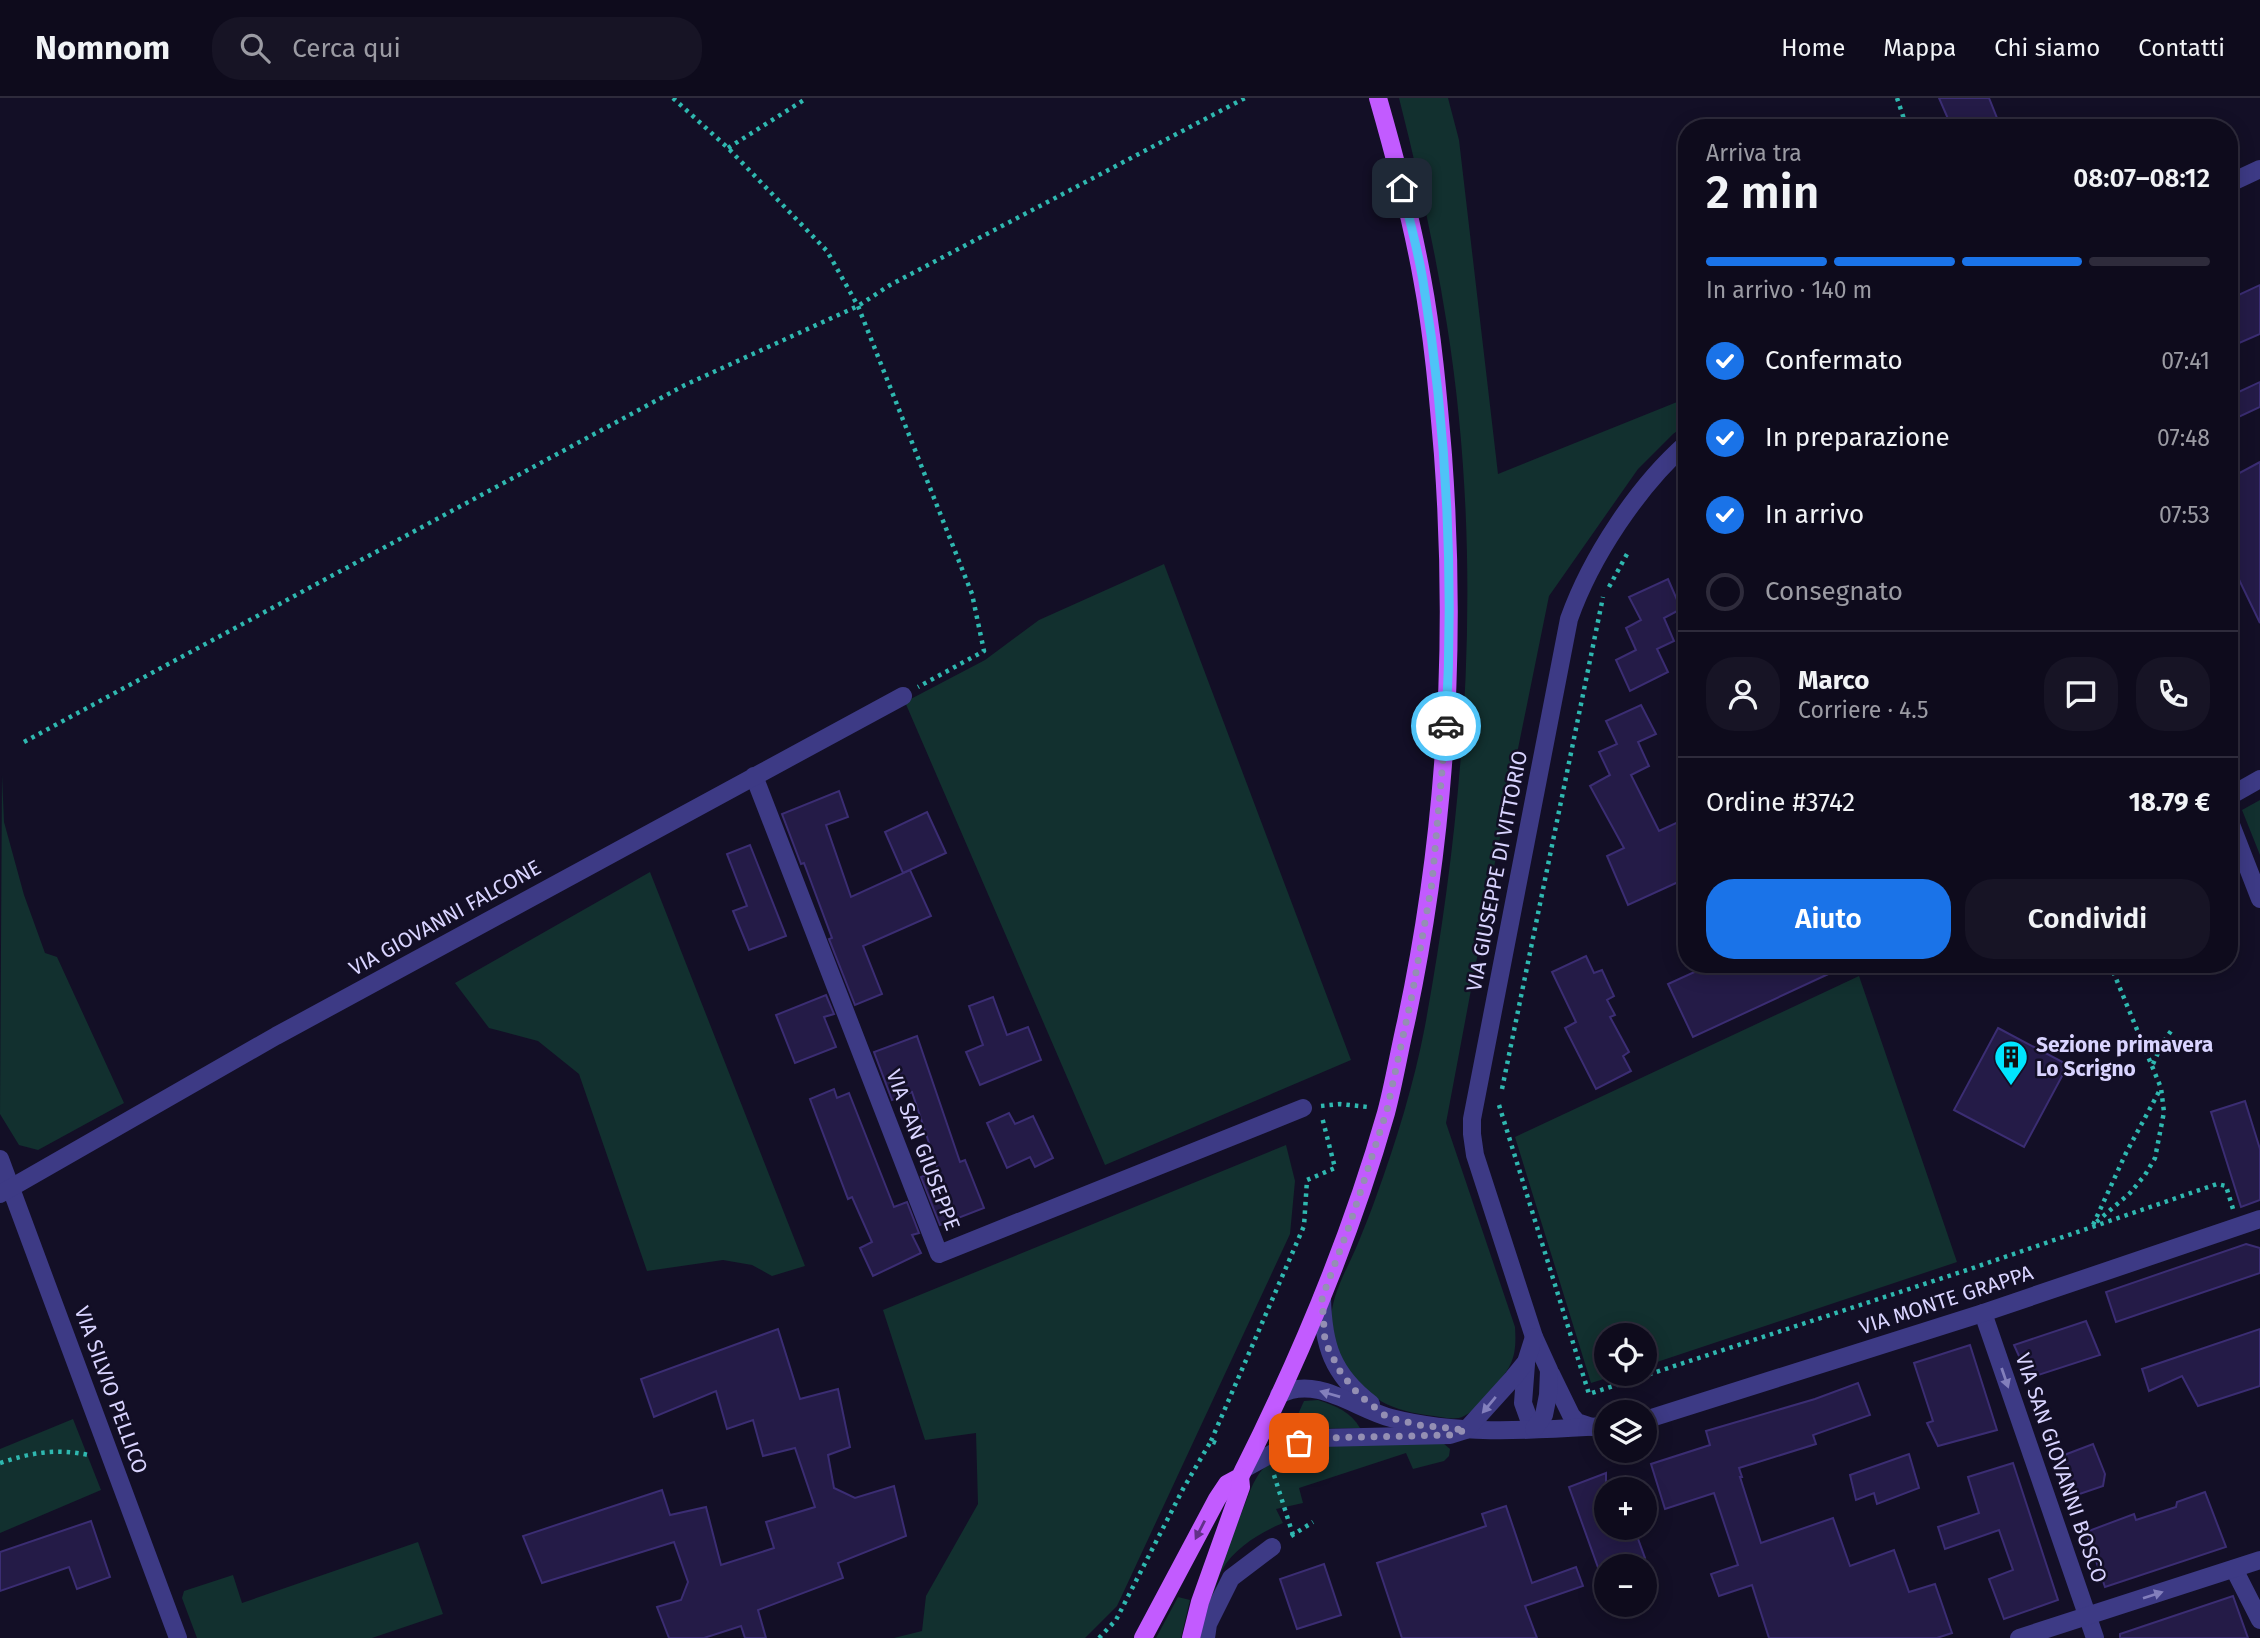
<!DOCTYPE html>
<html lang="it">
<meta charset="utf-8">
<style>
body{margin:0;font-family:"Fira Sans",sans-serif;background:#171425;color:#f1f3f6;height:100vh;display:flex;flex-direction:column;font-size:26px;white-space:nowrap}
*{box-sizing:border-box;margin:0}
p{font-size:23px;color:#9b9ba3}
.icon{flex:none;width:38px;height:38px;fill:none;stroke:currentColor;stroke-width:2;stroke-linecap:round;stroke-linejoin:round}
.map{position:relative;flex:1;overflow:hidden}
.details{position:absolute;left:1678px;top:21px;width:560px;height:854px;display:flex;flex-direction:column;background:#0e0b1c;border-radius:28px;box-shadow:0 4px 18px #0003,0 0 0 2px #2e2b3b}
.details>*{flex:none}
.fabs{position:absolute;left:1594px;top:1225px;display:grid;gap:14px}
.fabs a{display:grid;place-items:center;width:63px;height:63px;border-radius:50%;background:#0e0b1c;box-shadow:0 4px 18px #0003,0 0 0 2px #2e2b3b;font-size:35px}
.pin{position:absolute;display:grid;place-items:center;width:60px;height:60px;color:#fff;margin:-30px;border-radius:14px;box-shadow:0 4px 10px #0006}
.courier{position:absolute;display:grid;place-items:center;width:70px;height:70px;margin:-35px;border:5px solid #4fc3f7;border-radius:50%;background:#fff;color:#222;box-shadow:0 2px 9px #0007}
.headline em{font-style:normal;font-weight:600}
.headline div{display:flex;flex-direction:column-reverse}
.headline{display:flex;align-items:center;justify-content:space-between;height:119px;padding:0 28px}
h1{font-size:46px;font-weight:600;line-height:52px}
.bar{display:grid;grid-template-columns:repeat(4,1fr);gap:10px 7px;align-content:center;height:84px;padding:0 28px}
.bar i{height:9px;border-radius:5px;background:#2e2b3b}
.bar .on{background:#1a73e8}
.bar p{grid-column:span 4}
.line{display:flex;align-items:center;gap:18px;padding:0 28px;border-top:2px solid #2e2b3b}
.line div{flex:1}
.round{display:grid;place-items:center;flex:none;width:74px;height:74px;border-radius:28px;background:#171425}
ol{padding:0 28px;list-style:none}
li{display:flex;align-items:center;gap:21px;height:77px}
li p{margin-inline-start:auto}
li .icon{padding:7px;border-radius:50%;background:#1a73e8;color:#fff;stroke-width:4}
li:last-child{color:#9b9ba3}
li i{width:38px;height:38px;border:4px solid #2e2b3b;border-radius:50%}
.cta{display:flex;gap:14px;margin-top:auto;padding:14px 28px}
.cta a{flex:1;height:80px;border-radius:28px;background:#1a73e8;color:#fff;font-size:28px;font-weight:600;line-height:80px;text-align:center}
.cta a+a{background:#171425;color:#f1f3f6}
header{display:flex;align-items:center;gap:42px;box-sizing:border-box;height:98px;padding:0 35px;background:#0e0b1c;border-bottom:2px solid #2e2b3b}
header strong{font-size:33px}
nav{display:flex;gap:38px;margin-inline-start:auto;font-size:24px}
.search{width:490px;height:63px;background:#171425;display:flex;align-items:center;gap:18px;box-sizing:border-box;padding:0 24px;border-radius:28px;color:#9b9ba3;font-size:26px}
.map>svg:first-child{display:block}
.green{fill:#12302f}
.building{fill:#241b47;stroke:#3b2d73;stroke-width:2}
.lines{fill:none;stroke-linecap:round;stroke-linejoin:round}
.path{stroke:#2fb8b0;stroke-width:4.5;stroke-dasharray:3.5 5;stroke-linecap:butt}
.minor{stroke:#3d3a85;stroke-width:18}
.major{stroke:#c25bff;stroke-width:18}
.oneway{fill:#837fbc}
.oneway2{fill:#623188}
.done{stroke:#948fb3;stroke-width:7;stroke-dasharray:0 12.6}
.route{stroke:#4fc3f7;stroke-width:9}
.labels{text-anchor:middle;stroke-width:5;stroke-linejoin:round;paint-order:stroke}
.street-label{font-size:21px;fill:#d9d4ff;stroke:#130f26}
.poi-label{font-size:21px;font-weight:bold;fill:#d9d4ff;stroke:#130f26;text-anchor:start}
</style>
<header>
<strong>Nomnom</strong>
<div class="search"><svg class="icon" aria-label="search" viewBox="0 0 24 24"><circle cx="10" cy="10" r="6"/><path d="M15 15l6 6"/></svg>Cerca qui</div>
<nav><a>Home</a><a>Mappa</a><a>Chi siamo</a><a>Contatti</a></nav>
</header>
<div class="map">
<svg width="2260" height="1540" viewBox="0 0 2260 1540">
<rect width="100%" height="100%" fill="#130f26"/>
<g class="green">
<path d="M 1399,0 L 1448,0 L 1459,42 L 1498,376 L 1687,300 L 1687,326 L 1673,336 L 1638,371 L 1549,498 L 1495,764 L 1446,1025 L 1515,1229 C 1517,1260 1512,1269 1492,1291 C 1484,1300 1475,1313 1464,1318 C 1455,1323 1443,1319 1434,1318 C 1391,1313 1368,1302 1345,1266 C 1338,1255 1332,1243 1331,1230 C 1329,1201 1345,1175 1356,1150 C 1363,1133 1370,1116 1376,1099 C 1396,1044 1414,986 1425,928 C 1467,699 1484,459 1447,227 C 1435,151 1418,75 1399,0 Z"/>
<path d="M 1164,466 L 1351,962 L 1105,1067 L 905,604 L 985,562 L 1039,522 Z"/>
<path d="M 2,677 L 4,724 L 24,797 L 45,855 L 57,859 L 124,1005 L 38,1052 L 19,1047 L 0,1016 Z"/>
<path d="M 2260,702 L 2260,757 L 2242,712 Z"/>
<path d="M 650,774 L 805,1168 L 772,1178 L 752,1167 L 723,1162 L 647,1173 L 579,976 L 538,943 L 489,930 L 455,885 Z"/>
<path d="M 1859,878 L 1957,1164 L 1645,1268 L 1645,1237 L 1606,1237 L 1606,1276 L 1620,1276 L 1591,1285 L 1515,1039 Z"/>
<path d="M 1286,1047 L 1295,1083 L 1290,1136 L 1117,1508 L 1085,1540 L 894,1540 L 922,1533 L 926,1498 L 978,1406 L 976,1335 L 925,1342 L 883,1212 Z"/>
<path d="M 1318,1302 C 1336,1308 1351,1314 1360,1330 L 1305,1331 L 1295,1323 L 1304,1303 Z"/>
<path d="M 73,1321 L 101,1392 L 0,1435 L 0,1351 Z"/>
<path d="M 1443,1345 L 1450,1351 L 1449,1358 L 1444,1363 L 1413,1371 L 1406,1355 L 1299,1390 L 1303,1405 L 1276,1411 L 1283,1425 C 1261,1434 1234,1450 1222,1472 C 1216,1482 1215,1499 1208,1506 C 1219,1474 1230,1442 1243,1411 C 1248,1399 1253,1382 1262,1372 C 1292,1339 1399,1347 1443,1345 Z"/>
<path d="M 418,1444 L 443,1516 L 372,1540 L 197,1540 L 182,1500 L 184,1493 L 233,1477 L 242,1505 Z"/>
<path d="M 1178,1499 L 1190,1502 L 1181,1540 L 1156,1540 Z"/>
</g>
<g class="building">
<path d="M 1939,0 L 1989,0 L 2001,30 L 1952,30 Z"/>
<path d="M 2260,187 L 2260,236 L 2230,249 L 2230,201 Z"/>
<path d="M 2260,284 L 2260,309 L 2230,323 L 2230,298 Z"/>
<path d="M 2260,364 L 2260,525 L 2230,463 L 2230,417 L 2238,413 L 2230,396 L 2230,380 Z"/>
<path d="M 1668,481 L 1681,511 L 1664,520 L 1674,543 L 1657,551 L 1668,574 L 1630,593 L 1616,562 L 1636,552 L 1626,530 L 1641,522 L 1629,499 Z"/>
<path d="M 1641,607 L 1656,636 L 1638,644 L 1649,668 L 1631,677 L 1659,733 L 1687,720 L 1687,780 L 1628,807 L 1607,758 L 1624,750 L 1590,688 L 1610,677 L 1599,654 L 1617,646 L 1606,623 Z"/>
<path d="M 839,693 L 848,719 L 826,727 L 851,799 L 910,772 L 931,818 L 863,848 L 882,896 L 855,907 L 829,841 L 832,840 L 804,765 L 801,766 L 782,716 Z"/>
<path d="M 927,714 L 946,755 L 903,775 L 885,734 Z"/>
<path d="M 750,747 L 786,838 L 749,852 L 733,813 L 747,808 L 727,756 Z"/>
<path d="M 1586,858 L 1594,875 L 1602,872 L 1614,898 L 1607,902 L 1615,917 L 1610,919 L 1629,954 L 1623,958 L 1631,973 L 1596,991 L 1565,930 L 1576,924 L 1552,874 Z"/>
<path d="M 1712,866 L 1850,866 L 1693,939 L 1668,886 Z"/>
<path d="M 826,897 L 834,916 L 824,919 L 836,949 L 795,965 L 776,917 Z"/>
<path d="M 993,899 L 1007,937 L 1028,929 L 1041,962 L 980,987 L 966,954 L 983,947 L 969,908 Z"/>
<path d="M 1998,930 L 2068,967 L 2024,1049 L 1954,1012 Z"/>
<path d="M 917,938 L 960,1064 L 965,1062 L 984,1110 L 940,1127 L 921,1079 L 938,1072 L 912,994 L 892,1002 L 874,954 Z"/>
<path d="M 834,991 L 837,1000 L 849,995 L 894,1109 L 907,1104 L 919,1135 L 912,1137 L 921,1155 L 873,1178 L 860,1150 L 872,1144 L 852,1099 L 848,1101 L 810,1001 Z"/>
<path d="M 2245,1003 L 2260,1051 L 2260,1102 L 2241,1109 L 2211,1014 Z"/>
<path d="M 1009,1015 L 1015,1026 L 1033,1018 L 1053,1060 L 1035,1069 L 1030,1059 L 1007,1070 L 987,1025 Z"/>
<path d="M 2246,1146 L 2260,1150 L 2260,1175 L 2116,1224 L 2106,1194 Z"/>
<path d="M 2086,1223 L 2100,1257 L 2029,1280 L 2014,1247 Z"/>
<path d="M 778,1231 L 800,1301 L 838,1291 L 850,1349 L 828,1357 L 834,1390 L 855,1400 L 894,1388 L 906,1438 L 838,1465 L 843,1480 L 758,1512 L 766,1540 L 745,1540 L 741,1528 L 704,1540 L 669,1540 L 657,1509 L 681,1502 L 688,1484 L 674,1444 L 542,1485 L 523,1438 L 662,1392 L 670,1417 L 706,1409 L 721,1467 L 774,1450 L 766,1424 L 815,1409 L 795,1350 L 763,1358 L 753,1322 L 727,1331 L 716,1293 L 654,1319 L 641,1281 Z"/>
<path d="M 2260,1231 L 2260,1288 L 2198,1308 L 2182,1278 L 2149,1293 L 2142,1271 Z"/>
<path d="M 1970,1247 L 1997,1332 L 1938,1348 L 1927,1325 L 1933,1323 L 1914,1265 Z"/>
<path d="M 1858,1285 L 1870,1317 L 1813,1337 L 1816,1346 L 1739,1370 L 1742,1379 L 1740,1379 L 1761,1445 L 1833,1420 L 1850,1468 L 1894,1452 L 1909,1494 L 1935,1486 L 1952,1535 L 1937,1540 L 1769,1540 L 1752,1487 L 1719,1498 L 1711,1476 L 1738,1467 L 1714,1395 L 1665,1411 L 1651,1366 L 1710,1347 L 1706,1333 L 1815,1301 Z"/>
<path d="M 2093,1346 L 2105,1376 L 2103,1388 L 2068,1400 L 2059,1359 Z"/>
<path d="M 1909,1356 L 1919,1390 L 1877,1406 L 1874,1395 L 1856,1402 L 1850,1377 Z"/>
<path d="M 2013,1365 L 2058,1502 L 2004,1521 L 1989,1481 L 2013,1472 L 1999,1432 L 1945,1451 L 1938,1429 L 1979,1415 L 1968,1379 Z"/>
<path d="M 1606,1375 L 1606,1430 L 1634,1430 L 1645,1460 L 1622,1468 L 1606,1468 L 1606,1486 L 1604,1486 L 1569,1389 Z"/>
<path d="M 2205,1394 L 2226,1449 L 2105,1489 L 2086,1434 L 2134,1416 L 2136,1422 L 2176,1409 L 2177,1404 Z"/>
<path d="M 1506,1408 L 1532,1485 L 1576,1469 L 1583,1488 L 1525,1508 L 1537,1540 L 1402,1540 L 1377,1465 L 1486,1428 L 1482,1416 Z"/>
<path d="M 91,1423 L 110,1479 L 77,1491 L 69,1469 L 0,1493 L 0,1454 Z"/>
<path d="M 1324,1466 L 1341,1517 L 1297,1531 L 1280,1481 Z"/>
<path d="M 2233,1498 L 2248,1540 L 2120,1540 L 2120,1536 Z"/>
</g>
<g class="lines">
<g class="path">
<path d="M 673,0 L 728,50 L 827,153 L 858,208 L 972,496 L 984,553 L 918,589"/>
<path d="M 1897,0 L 1907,30"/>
<path d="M 728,50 L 807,0"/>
<path d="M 1609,489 L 1627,456"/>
<path d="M 24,644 L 685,287 L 858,208 L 890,187 L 1245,0"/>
<path d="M 2110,866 L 2161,990 L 2164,1014 L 2155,1060 L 2145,1077 L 2130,1095 L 2093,1127 L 2126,1055 L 2161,990"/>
<path d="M 2153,966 L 2162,946 L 2173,930"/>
<path d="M 1502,991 L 1603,499"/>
<path d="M 1499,1007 L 1589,1296 L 1970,1171 L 2217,1086 L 2226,1088 L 2233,1111"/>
<path d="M 1321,1008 L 1340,1006 L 1368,1009"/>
<path d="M 1211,1343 L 1304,1128 L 1307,1082 L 1335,1070 L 1322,1019"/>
<path d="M 0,1365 C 30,1355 56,1350 88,1357"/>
<path d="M 1274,1377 L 1293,1437"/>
<path d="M 1291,1438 L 1313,1424"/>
<path d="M 1099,1540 L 1116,1522 L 1183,1391 L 1211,1343 L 1216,1345"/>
</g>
<g class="minor">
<path d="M 2230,85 L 2260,71"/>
<path d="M 754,678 L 939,1156 L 1303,1010"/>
<path d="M 2230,698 L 2260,681"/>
<path d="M 2230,724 L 2260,801"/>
<path d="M 0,1061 L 178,1540"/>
<path d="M 0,1096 L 276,938 L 903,598"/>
<path d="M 1322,1200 C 1323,1247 1332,1276 1371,1306"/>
<path d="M 1983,1215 L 2095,1540"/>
<path d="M 1526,1266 L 1523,1305 L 1532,1330"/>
<path d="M 1551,1276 L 1571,1317 L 1577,1324 L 1592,1329"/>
<path d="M 1279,1297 C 1316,1276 1356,1311 1391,1320 C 1461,1338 1535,1332 1606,1328"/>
<path d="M 1645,1322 L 1983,1215 L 2260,1121"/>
<path d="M 1534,1331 L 1544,1317 L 1548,1297 L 1549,1272 L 1534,1239 L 1475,1057 L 1472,1036 L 1472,1021 L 1569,521 C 1591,459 1638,388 1687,345"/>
<path d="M 1244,1371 L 1280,1351 L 1320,1340 L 1450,1337 L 1466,1332 L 1513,1280 L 1526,1264 L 1534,1239"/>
<path d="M 2234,1471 L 2260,1522"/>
<path d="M 1206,1540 L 1208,1526 L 1231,1480 L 1272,1449"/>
<path d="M 2019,1540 L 2260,1462"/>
</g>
<g class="major">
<path d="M 1143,1540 L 1217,1401 L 1227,1386 L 1240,1379 C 1299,1262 1350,1141 1386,1015 C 1394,985 1399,954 1406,924 C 1446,737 1457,548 1443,357 C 1438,298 1433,238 1422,180 C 1411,119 1395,59 1378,0"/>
<path d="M 1191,1540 L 1200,1504 L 1241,1389 L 1240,1379"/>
</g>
</g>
<defs><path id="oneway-solid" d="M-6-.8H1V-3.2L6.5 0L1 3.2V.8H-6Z" transform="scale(1.75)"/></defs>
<g class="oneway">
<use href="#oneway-solid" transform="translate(2005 1280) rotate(71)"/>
<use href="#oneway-solid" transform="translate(1330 1296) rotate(-164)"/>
<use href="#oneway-solid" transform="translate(1489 1307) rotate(130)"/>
<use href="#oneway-solid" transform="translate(2153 1497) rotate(-18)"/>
</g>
<use class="oneway2" href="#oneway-solid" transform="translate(1200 1432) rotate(117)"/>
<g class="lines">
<path class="done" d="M 1299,1345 L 1321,1340 L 1450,1337 L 1466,1332 L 1419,1327 L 1387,1319 L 1359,1297 L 1341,1275 L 1325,1244 L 1322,1200 L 1350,1126 L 1387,1012 L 1412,897 L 1432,785 L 1446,628"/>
<path class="route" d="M 1402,90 C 1409,121 1418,152 1423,183 C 1447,330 1454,480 1446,628"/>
</g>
<defs>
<g id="building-pin" transform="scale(1.75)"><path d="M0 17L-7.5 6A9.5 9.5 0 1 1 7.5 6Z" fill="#00e5ff" stroke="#130f26"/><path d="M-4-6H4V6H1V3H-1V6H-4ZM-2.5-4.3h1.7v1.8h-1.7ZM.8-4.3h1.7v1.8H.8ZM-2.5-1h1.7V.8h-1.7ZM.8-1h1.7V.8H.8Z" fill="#111"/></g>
</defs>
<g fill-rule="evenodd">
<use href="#building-pin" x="2011" y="959"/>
</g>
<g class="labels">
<g class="street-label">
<text transform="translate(1497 773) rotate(-79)" y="7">VIA GIUSEPPE DI VITTORIO</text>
<text transform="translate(445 820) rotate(-29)" y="7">VIA GIOVANNI FALCONE</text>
<text transform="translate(923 1052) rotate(69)" y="7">VIA SAN GIUSEPPE</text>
<text transform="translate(1946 1202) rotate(-18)" y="7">VIA MONTE GRAPPA</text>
<text transform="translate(111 1292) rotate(70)" y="7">VIA SILVIO PELLICO</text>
<text transform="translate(2061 1370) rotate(71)" y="7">VIA SAN GIOVANNI BOSCO</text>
</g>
<g class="poi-label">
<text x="2036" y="954">Sezione primavera<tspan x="2036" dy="24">Lo Scrigno</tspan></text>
</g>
</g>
</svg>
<div class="fabs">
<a><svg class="icon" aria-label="locate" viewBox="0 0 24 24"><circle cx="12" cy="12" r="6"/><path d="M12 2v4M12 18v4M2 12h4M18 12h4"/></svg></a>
<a><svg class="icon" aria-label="layers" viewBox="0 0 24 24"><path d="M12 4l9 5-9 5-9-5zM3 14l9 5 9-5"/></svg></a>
<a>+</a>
<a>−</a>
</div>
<div class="pin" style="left:1299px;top:1345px;background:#ea580c"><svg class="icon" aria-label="bag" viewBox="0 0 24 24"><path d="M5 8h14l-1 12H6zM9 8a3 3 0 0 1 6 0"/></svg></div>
<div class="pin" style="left:1402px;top:90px;background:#1f2937"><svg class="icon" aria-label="home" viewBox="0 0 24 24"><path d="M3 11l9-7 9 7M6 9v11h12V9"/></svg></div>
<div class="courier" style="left:1446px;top:628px"><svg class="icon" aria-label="car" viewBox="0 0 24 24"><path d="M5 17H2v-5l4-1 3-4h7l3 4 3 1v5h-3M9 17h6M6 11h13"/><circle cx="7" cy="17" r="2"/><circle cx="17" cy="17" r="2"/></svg></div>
<section class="details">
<div class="headline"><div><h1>2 min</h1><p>Arriva tra</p></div><em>08:07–08:12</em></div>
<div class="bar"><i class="on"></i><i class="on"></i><i class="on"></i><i></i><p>In arrivo · 140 m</p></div>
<ol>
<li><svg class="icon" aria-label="check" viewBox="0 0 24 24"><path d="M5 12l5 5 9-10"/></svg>Confermato<p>07:41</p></li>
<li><svg class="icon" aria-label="check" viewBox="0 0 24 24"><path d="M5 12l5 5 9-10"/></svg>In preparazione<p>07:48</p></li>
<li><svg class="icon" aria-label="check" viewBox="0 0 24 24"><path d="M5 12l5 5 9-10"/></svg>In arrivo<p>07:53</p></li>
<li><i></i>Consegnato</li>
</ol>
<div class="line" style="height:126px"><a class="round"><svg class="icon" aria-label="person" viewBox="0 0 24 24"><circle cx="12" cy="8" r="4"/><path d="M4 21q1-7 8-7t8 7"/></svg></a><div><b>Marco</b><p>Corriere · 4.5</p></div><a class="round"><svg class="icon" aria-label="chat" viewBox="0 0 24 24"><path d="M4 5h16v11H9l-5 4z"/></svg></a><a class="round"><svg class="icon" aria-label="phone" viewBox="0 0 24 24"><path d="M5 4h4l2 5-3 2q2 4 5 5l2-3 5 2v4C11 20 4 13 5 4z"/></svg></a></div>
<div class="line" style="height:91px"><div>Ordine #3742</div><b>18.79 €</b></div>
<div class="cta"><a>Aiuto</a><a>Condividi</a></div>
</section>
</div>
